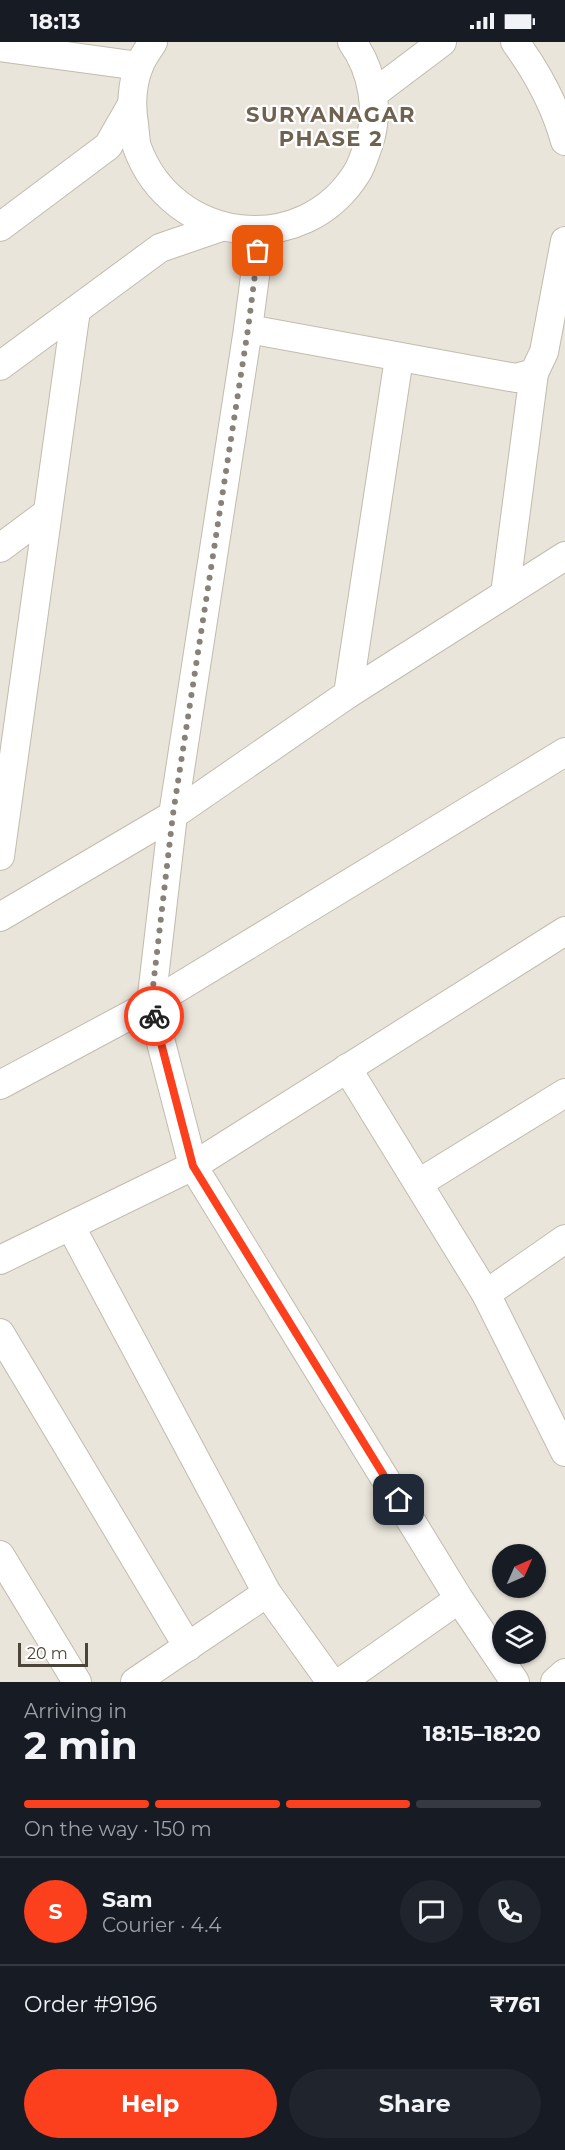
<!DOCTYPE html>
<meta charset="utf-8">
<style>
body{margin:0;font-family:Montserrat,sans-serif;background:#20242c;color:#f1f3f6;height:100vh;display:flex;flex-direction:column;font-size:22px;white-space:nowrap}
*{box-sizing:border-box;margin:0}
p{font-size:20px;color:#9ea1a6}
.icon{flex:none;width:33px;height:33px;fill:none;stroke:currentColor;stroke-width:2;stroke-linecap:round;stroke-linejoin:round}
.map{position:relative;height:1640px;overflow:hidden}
.panel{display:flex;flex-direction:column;background:#171b24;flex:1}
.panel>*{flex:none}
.needle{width:39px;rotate:45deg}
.tools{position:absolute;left:492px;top:1502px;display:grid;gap:12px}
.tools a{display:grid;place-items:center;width:54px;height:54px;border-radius:50%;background:#171b24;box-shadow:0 2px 4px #0004;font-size:30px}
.scale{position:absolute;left:18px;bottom:15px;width:70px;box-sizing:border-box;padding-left:6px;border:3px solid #4b4439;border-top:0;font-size:16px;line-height:21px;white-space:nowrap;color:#4b4439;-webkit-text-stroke:4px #fff;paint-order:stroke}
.pin{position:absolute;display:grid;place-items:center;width:51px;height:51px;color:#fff;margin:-26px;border-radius:12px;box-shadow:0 3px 9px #0006}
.courier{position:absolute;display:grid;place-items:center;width:60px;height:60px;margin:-30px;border:4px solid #fc3f1d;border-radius:50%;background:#fff;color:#222;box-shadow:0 2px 8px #0007}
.head em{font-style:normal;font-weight:700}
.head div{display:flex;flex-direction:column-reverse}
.head{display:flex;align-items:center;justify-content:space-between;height:102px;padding:0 24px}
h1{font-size:39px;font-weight:700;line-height:45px}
.bar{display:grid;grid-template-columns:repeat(4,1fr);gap:9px 6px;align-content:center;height:72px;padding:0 24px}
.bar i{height:8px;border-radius:4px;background:#363941}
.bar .on{background:#fc3f1d}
.bar p{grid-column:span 4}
.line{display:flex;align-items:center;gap:15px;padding:0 24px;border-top:2px solid #363941}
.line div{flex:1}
.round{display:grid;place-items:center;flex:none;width:63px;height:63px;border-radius:32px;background:#20242c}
.cta{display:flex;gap:12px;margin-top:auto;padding:12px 24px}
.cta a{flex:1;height:69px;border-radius:36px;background:#fc3f1d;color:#fff;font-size:24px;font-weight:700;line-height:69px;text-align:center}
.cta a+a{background:#20242c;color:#f1f3f6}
.status{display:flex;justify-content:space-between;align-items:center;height:42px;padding:0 30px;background:#171b24;direction:ltr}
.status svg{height:16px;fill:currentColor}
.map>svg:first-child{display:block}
.residential{fill:#eae5da;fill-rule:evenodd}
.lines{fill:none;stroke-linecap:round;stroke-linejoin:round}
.minor-casing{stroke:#c2bbae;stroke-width:30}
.minor{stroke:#fff;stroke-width:28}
.done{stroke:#878178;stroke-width:6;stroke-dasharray:0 10.8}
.route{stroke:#fc3f1d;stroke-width:8}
.labels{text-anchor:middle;stroke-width:4.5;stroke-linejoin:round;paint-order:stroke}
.district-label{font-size:21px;font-weight:bold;letter-spacing:1.5px;fill:#6e6250;stroke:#fff}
</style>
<div class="status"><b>18:13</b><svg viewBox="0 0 49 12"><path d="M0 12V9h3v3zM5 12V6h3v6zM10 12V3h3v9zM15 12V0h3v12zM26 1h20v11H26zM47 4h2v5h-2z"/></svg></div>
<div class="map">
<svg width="565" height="1640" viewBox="0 0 565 1640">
<rect width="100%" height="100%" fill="#f6f3ec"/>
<path class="residential" d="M 0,0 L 565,0 L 565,1640 L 0,1640 ZM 502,1512 L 536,1512 L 536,1545 L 502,1545 ZM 502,1578 L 536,1578 L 536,1611 L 502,1611 Z"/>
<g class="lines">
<g class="minor-casing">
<g id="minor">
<path d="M 153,0 C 148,8 142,16 139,24 C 132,42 131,64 134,82 C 135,89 135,98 137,105 C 172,202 304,219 358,129 C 362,122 365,112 368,104 C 380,70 373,29 352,0"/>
<path d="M 515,0 C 537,30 555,63 565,99"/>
<path d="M 0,5 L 139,24"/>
<path d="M 373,52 L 442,0"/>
<path d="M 0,185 L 108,104 L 131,64"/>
<path d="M 261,189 L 248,287 L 173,773 L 151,962 L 193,1124 L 459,1557 L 515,1640"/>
<path d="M 248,287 L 516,336 L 534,331 L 544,310 L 565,199"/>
<path d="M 0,324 L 160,206 L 221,185"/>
<path d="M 0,506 L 47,471"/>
<path d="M 505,552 L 534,331"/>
<path d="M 348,652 L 565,514"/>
<path d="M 0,814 L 76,268"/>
<path d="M 0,875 L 173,773 L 348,652 L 399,316"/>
<path d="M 347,1026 L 486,1252 L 565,1410"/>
<path d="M 0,1043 L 151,962 L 565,710"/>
<path d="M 419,1141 L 565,1051"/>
<path d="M 71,1185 L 267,1551 L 331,1640"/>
<path d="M 0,1218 L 193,1124 L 565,889"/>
<path d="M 486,1252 L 565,1197"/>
<path d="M 0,1291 L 188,1605"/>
<path d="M 0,1513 L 77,1640"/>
<path d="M 135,1640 L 267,1551"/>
<path d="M 341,1640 L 459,1557"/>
<path d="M 555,1640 L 565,1631"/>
</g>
</g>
<use href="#minor" class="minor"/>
</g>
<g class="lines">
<path class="done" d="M 154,974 L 151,962 L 173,772 L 248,287 L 258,209"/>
<path class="route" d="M 154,974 L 193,1124 L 399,1458"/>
</g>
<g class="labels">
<g class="district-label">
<text x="331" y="80">SURYANAGAR<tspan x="331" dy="24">PHASE 2</tspan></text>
</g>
</g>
</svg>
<div class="tools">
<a><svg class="needle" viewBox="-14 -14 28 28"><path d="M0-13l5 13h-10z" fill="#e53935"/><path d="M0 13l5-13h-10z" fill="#9ea1a6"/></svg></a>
<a><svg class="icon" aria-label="layers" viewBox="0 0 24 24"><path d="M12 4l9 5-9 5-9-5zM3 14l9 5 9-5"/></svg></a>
</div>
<div class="scale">20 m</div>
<div class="pin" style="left:258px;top:209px;background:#ea580c"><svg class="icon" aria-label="bag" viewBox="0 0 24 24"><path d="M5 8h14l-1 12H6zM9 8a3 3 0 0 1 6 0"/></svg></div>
<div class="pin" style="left:399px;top:1458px;background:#1f2937"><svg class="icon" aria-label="home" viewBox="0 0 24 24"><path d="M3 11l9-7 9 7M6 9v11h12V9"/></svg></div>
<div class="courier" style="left:154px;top:974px"><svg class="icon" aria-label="bike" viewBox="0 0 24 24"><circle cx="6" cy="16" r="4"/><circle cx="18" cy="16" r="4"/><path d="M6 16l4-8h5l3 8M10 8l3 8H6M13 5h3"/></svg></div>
</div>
<section class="panel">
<div class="head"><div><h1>2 min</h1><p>Arriving in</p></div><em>18:15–18:20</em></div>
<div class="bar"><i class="on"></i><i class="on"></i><i class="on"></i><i></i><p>On the way · 150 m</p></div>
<div class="line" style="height:108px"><b class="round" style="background:#fc3f1d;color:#fff">S</b><div><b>Sam</b><p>Courier · 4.4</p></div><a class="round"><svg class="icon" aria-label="chat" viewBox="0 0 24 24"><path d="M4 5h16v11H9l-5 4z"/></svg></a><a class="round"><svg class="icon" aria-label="phone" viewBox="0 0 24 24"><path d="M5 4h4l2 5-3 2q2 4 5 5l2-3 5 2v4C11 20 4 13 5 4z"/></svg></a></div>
<div class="line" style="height:78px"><div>Order #9196</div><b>₹761</b></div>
<div class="cta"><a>Help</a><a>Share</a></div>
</section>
